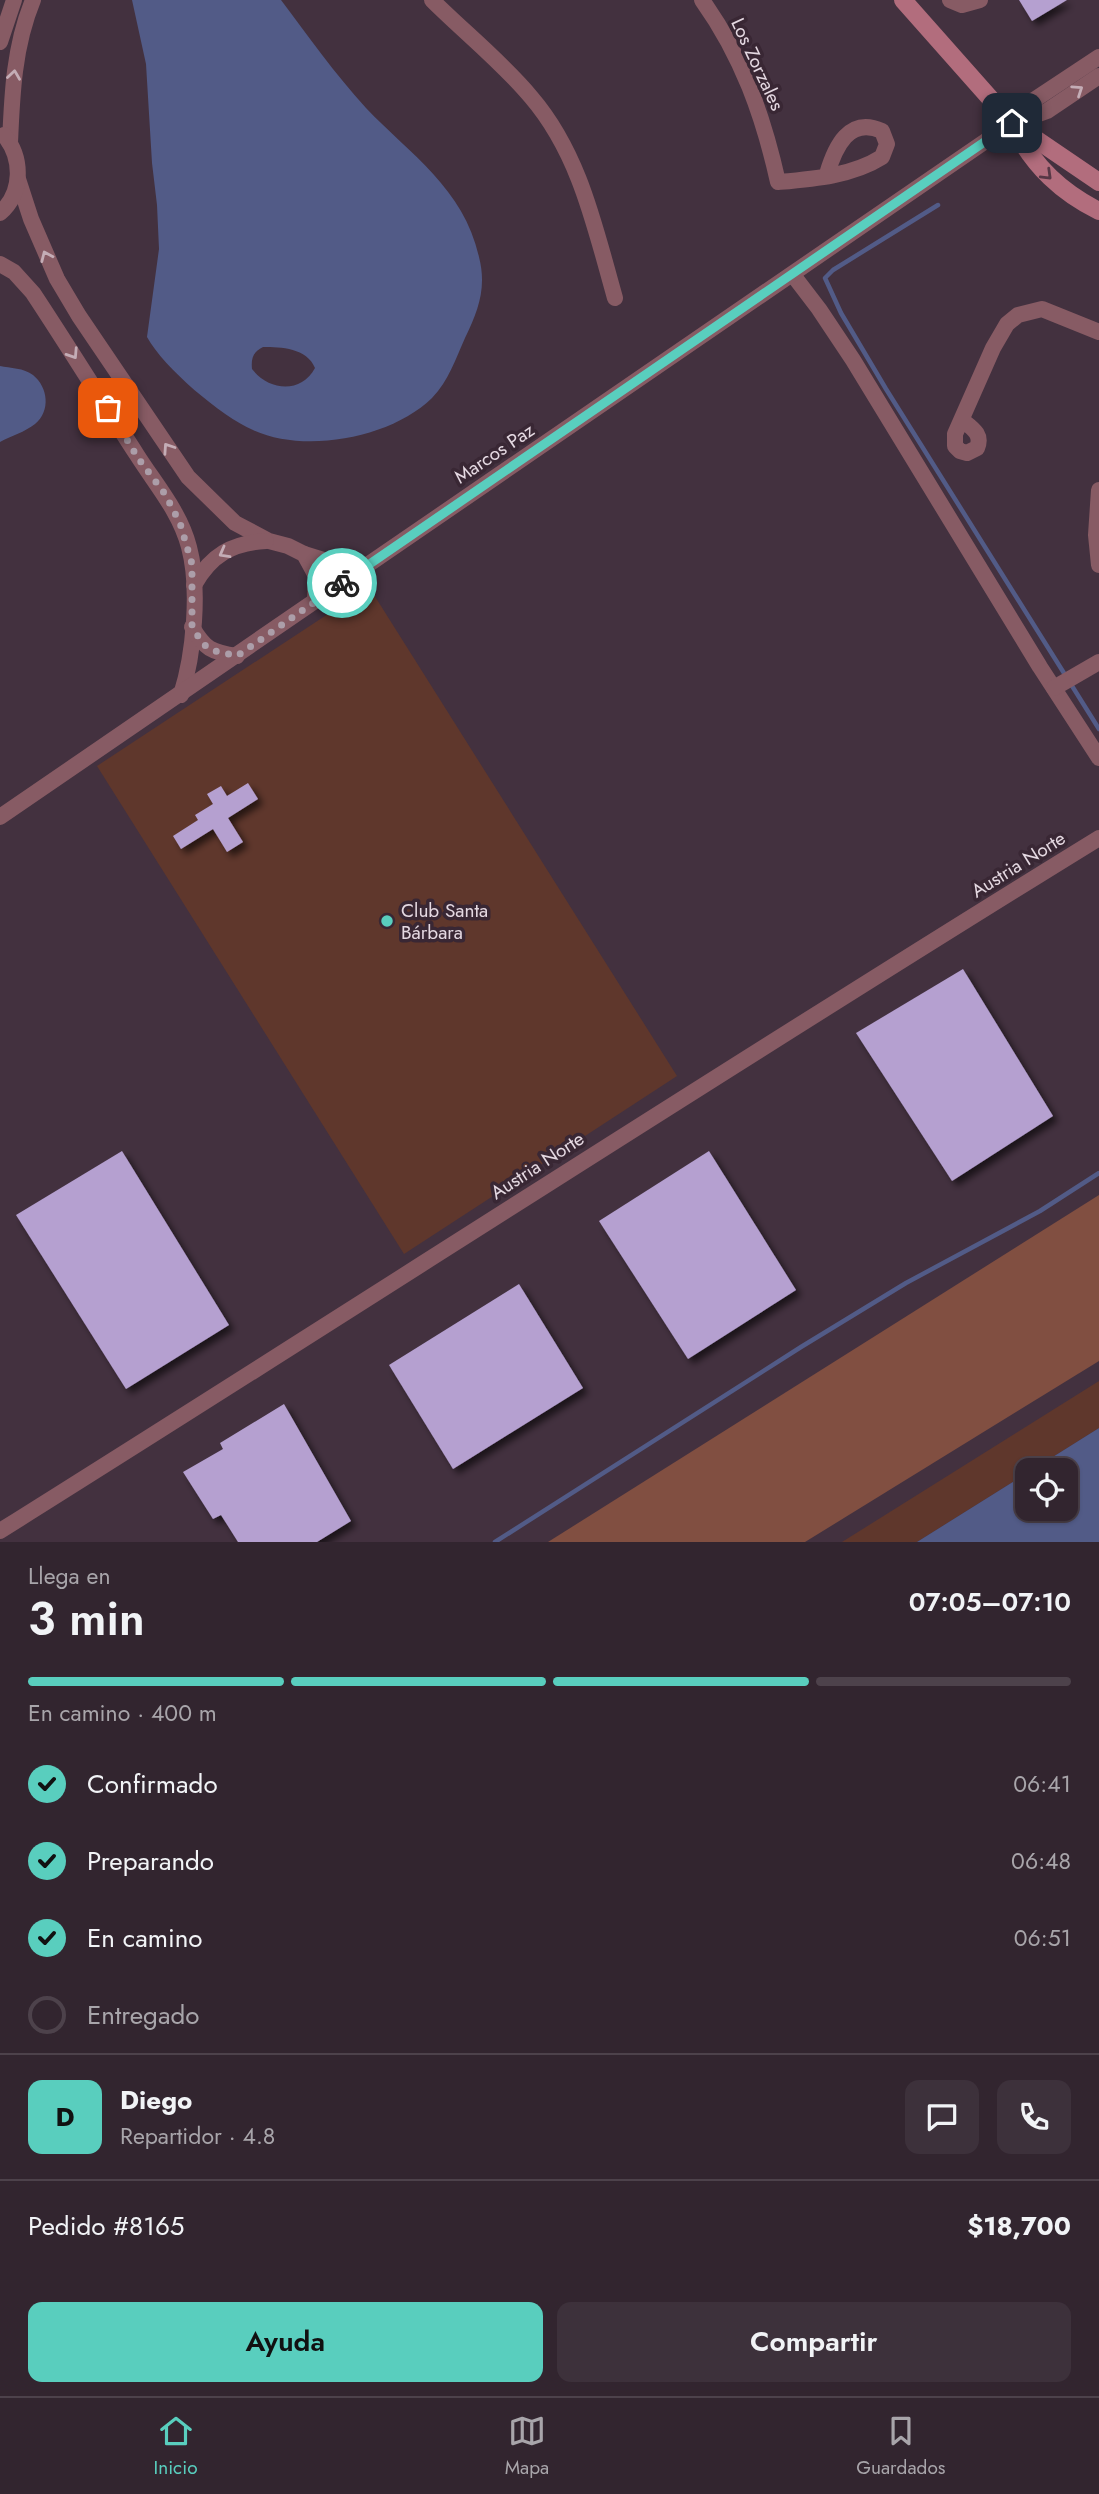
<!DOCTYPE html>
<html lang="es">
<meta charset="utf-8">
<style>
body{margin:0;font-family:Jost,sans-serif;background:#3d313b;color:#f1f3f6;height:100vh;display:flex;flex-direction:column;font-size:26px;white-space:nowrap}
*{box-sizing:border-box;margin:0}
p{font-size:23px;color:#a8a5aa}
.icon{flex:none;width:38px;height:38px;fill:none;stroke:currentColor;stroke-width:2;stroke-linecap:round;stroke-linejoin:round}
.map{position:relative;height:1542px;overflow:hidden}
.details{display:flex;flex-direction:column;background:#32252f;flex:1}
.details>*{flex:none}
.controls{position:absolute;left:1015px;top:1458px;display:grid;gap:14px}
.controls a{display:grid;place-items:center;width:63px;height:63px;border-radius:14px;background:#32252f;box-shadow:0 2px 5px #0004,0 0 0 2px #4d424b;font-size:35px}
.pin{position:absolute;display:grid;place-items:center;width:60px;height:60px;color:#fff;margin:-30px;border-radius:14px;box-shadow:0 4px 10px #0006}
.courier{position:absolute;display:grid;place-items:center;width:70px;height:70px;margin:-35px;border:5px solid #59cebe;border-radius:50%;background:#fff;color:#222;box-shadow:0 2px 9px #0007}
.headline em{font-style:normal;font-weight:600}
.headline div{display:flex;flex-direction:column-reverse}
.headline{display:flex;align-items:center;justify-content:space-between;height:119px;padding:0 28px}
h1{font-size:46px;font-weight:600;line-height:52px}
.bar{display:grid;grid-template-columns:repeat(4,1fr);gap:10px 7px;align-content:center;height:84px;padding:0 28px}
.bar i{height:9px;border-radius:5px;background:#4d424b}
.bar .on{background:#59cebe}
.bar p{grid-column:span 4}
.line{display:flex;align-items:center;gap:18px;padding:0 28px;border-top:2px solid #4d424b}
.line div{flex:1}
.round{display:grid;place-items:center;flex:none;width:74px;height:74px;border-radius:14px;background:#3d313b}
ol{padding:0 28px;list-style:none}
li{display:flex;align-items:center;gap:21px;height:77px}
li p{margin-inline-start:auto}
li .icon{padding:7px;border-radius:50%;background:#59cebe;color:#111;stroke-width:4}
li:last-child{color:#a8a5aa}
li i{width:38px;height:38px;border:4px solid #4d424b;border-radius:50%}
.action{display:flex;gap:14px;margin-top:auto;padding:14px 28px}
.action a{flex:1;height:80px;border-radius:14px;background:#59cebe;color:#111;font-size:28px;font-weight:600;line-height:80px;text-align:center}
.action a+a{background:#3d313b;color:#f1f3f6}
.tab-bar{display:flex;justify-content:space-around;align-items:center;height:98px;border-top:2px solid #4d424b;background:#32252f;font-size:19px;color:#a8a5aa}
.tab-bar a{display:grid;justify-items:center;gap:4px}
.tab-bar .on{color:#59cebe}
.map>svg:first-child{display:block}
.green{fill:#5f372c}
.forest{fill:#814f41}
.water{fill:#525b87;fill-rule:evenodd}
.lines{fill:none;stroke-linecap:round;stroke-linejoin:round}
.stream{stroke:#525b87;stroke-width:4.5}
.building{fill:#b5a0d0;filter:url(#shadow)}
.street{stroke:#875b64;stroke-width:16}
.secondary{stroke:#b26d7d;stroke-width:18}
.oneway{stroke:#c4adb6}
.oneway2{stroke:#573846}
.done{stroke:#ac9ea9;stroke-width:7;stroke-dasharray:0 12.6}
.route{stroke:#59cebe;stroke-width:9}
.poi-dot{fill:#59cebe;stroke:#392734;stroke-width:2.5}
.labels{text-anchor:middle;stroke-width:7;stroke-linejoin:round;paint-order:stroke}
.street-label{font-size:19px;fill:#e5d9e2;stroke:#392734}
.poi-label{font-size:19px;fill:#e5d9e2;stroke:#392734;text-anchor:start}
</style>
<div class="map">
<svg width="1099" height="1542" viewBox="0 0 1099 1542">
<defs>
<filter id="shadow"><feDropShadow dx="5" dy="5" stdDeviation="3.5" flood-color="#0009"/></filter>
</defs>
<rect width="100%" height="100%" fill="#43313f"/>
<g class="green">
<path d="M 369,587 L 677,1076 L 404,1254 L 97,766 Z"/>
<path d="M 1099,1381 L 1099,1428 L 1032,1470 L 1027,1470 L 1027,1473 L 917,1542 L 842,1542 Z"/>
</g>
<path class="forest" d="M 1099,1195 L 1099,1361 L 805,1542 L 548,1542 Z"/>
<g class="water">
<path d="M 132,0 L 281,0 C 308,36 335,74 366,108 C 411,155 464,189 479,257 C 487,288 478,311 465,338 C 455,360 449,380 432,398 C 391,438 305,454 253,430 C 221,416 164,368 147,337 L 159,249 L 157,205 L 152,163 L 146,64 ZM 263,347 C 281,347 307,348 315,368 C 301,394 269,391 252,369 C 251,358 253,352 263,347 Z"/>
<path d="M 0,366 C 10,368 24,368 33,375 C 48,387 51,411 35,424 C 25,432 11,436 0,442 Z"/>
<path d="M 1099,1428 L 1099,1542 L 917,1542 L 1027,1473 L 1027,1508 L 1066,1508 L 1066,1470 L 1032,1470 Z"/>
</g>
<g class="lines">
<g class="stream">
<path d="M 938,205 L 833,270 L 825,278 L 841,313 L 886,389 L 1099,729"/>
<path d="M 495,1542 L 801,1347 L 906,1283 L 1040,1211 L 1099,1173"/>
</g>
</g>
<g class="building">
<path d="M 1019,0 L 1067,0 L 1032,21 Z"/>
<path d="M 248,783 L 258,799 L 228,818 L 243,842 L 227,852 L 213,829 L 181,849 L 173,836 L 198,820 L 195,815 L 213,804 L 207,794 L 221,786 L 227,796 Z"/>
<path d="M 963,969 L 1053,1116 L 952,1181 L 856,1033 Z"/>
<path d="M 122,1151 L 229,1325 L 126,1389 L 16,1215 Z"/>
<path d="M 709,1151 L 796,1290 L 688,1359 L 599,1221 Z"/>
<path d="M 519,1284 L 583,1388 L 453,1469 L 389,1365 Z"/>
<path d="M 284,1404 L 351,1521 L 317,1542 L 238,1542 L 221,1515 L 213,1519 L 183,1472 L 223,1449 L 220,1443 Z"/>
</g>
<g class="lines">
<g class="street">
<path d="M 432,0 C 464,32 502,62 531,97 C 580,154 595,228 615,298"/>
<path d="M 702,0 C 742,56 763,115 778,182 C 813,179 852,176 882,157 L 887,144 L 882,131 C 849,116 835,147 827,174"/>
<path d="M 950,0 L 962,5 L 980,0"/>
<path d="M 0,42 L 14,0"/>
<path d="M 1014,123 L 1047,111 L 1099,76"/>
<path d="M 10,143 C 12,94 14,46 33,0"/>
<path d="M 18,179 L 31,219 L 57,279 L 79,316 L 188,477 L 235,523 L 269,541 L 288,546 L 304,554 L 316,576 L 315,601"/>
<path d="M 0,213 C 23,193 23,158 4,135"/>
<path d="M 0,264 L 14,272 L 33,293 C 68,346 102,401 137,455 C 156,485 180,512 189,547 C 200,588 194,655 181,695"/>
<path d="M 793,275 L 819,309 L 853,360 L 1040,667 L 1099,758"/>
<path d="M 962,420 C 972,428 983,434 977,448 L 967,453 L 960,451 L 955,446 L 955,434 L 993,348 L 1007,324 L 1018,315 L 1042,309 L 1099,332"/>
<path d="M 1099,490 L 1096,535 L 1099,565"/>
<path d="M 304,554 L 336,564 L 367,565"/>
<path d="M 194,585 C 211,555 232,543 266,541"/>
<path d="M 192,627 C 205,649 211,652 237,656"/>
<path d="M 1054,688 L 1099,662"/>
<path d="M 0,817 L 1012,123 L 1031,102 L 1099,57"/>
<path d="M 0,1531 C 367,1301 730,1065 1099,838"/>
</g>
<g class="secondary">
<path d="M 903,0 L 1012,123 L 1099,182"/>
<path d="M 1015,130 C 1035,167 1061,192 1099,211"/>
</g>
</g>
<defs><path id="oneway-chevron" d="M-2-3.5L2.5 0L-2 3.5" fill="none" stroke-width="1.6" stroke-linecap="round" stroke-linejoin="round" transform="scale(1.75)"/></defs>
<g class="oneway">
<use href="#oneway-chevron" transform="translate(14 75) rotate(-82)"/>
<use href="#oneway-chevron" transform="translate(1078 90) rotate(-34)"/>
<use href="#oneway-chevron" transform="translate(46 256) rotate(-114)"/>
<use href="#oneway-chevron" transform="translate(73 354) rotate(57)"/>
<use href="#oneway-chevron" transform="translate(168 448) rotate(-124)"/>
<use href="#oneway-chevron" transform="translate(224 553) rotate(151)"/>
</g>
<use class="oneway2" href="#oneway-chevron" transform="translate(1047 175) rotate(44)"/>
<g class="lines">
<path class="done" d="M 108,408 L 138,458 L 165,494 L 180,523 L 192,564 L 192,626 L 202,643 L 211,650 L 237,656 L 342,583"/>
<path class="route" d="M 342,583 L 1012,123"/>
</g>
<circle class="poi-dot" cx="387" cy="921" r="7"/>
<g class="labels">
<g class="street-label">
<text transform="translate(758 64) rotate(65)" y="7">Los Zorzales</text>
<text transform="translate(494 453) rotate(-34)" y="7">Marcos Paz</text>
<text transform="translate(1018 864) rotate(-32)" y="7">Austria Norte</text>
<text transform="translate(537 1165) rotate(-33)" y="7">Austria Norte</text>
</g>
<g class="poi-label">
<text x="401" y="917">Club Santa<tspan x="401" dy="22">Bárbara</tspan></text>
</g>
</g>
</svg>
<div class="controls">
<a><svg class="icon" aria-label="locate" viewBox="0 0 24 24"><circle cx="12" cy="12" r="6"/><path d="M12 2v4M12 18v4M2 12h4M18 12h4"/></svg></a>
</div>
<div class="pin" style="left:108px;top:408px;background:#ea580c"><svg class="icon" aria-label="bag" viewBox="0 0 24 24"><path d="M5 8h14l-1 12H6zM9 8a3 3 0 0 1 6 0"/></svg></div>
<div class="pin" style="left:1012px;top:123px;background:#1f2937"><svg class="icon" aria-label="home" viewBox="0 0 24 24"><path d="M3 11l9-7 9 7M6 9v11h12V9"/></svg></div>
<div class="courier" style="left:342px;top:583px"><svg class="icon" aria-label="bike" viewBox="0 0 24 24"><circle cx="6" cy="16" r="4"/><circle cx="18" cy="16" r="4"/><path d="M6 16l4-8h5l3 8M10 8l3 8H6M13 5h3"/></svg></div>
</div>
<section class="details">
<div class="headline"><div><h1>3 min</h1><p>Llega en</p></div><em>07:05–07:10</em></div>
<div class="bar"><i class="on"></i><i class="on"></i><i class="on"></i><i></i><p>En camino · 400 m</p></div>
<ol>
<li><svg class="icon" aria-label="check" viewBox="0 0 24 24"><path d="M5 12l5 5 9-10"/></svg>Confirmado<p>06:41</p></li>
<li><svg class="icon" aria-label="check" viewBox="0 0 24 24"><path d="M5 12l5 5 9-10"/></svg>Preparando<p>06:48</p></li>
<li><svg class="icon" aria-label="check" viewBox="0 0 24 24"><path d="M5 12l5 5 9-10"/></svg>En camino<p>06:51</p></li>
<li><i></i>Entregado</li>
</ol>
<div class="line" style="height:126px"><b class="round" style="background:#59cebe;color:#111">D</b><div><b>Diego</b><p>Repartidor · 4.8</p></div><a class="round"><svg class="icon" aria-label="chat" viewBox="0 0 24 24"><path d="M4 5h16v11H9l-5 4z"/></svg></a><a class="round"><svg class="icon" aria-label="phone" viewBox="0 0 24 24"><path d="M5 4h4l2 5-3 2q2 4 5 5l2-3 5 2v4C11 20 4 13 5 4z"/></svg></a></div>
<div class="line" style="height:91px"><div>Pedido #8165</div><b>$18,700</b></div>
<div class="action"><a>Ayuda</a><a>Compartir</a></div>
</section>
<nav class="tab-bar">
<a class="on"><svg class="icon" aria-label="home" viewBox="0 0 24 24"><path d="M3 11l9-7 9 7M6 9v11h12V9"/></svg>Inicio</a>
<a><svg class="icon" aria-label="map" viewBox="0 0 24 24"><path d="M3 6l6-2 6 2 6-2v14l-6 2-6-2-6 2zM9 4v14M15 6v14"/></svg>Mapa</a>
<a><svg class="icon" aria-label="saved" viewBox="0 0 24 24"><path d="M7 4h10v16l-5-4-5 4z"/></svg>Guardados</a>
</nav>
